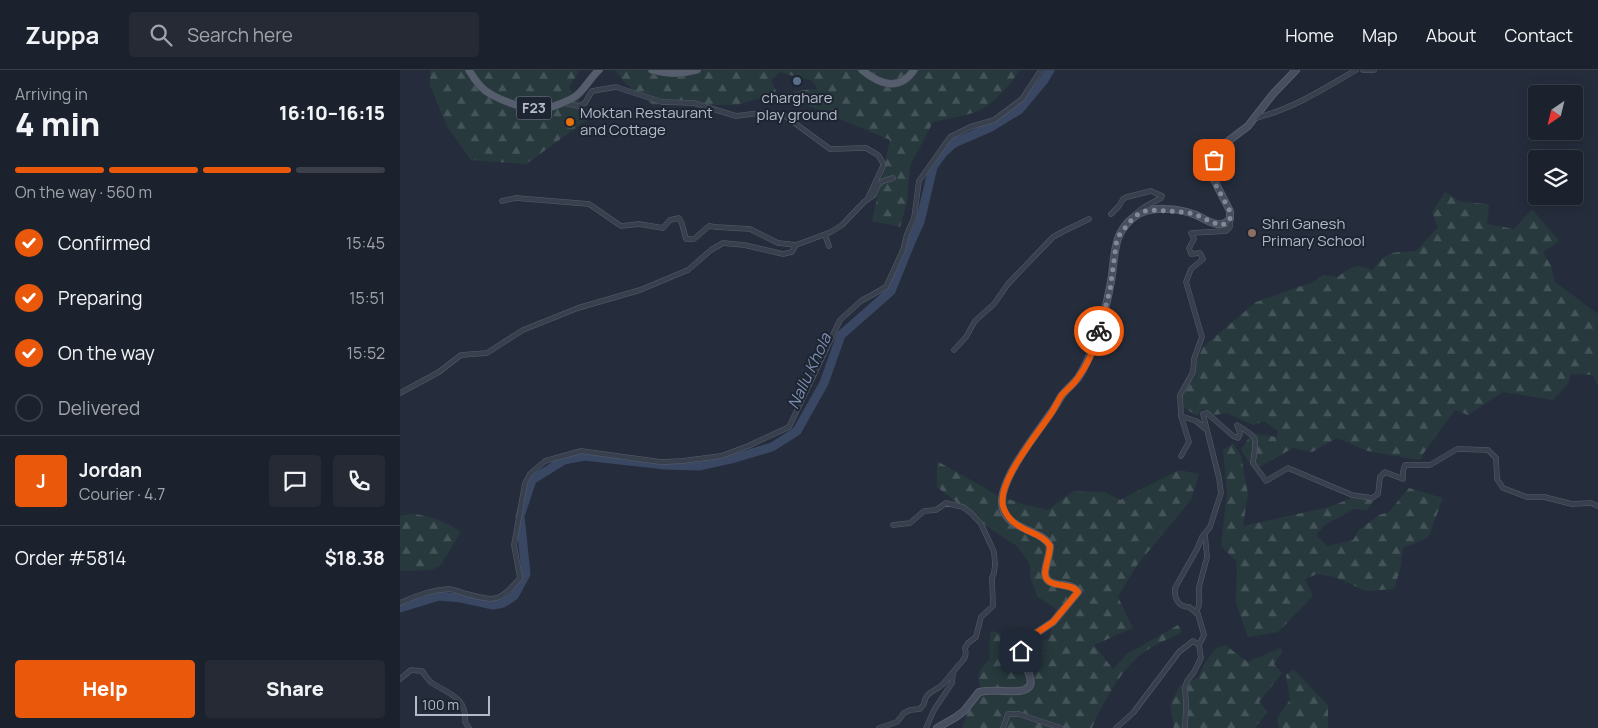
<!DOCTYPE html>
<meta charset="utf-8">
<style>
body{margin:0;font-family:Manrope,sans-serif;background:#252a35;color:#f1f3f6;height:100vh;display:flex;flex-direction:column;font-size:19px;white-space:nowrap}
*{box-sizing:border-box;margin:0}
p{font-size:16px;color:#a0a4aa}
.icon{flex:none;width:28px;height:28px;fill:none;stroke:currentColor;stroke-width:2;stroke-linecap:round;stroke-linejoin:round}
.map{position:relative;flex:1;overflow:hidden}
.drawer{display:flex;flex-direction:column;background:#1c222d;width:400px}
.drawer>*{flex:none}
.needle{width:32px;rotate:215deg}
.fabs{position:absolute;left:1128px;top:15px;display:grid;gap:10px}
.fabs a{display:grid;place-items:center;width:55px;height:55px;border-radius:5px;background:#1c222d;box-shadow:0 2px 12px #0003,0 0 0 1px #3a3f49;font-size:25px}
.scale{position:absolute;left:15px;bottom:12px;width:75px;box-sizing:border-box;padding-left:5px;border:2px solid #b4bac8;border-top:0;font-size:14px;line-height:18px;white-space:nowrap;color:#b4bac8;-webkit-text-stroke:4px #1d2432;paint-order:stroke}
.pin{position:absolute;display:grid;place-items:center;width:42px;height:42px;color:#fff;margin:-21px;border-radius:10px;box-shadow:0 2px 8px #0006}
.courier{position:absolute;display:grid;place-items:center;width:50px;height:50px;margin:-25px;border:4px solid #ea580c;border-radius:50%;background:#fff;color:#222;box-shadow:0 1px 6px #0007}
.head em{font-style:normal;font-weight:800}
.head div{display:flex;flex-direction:column-reverse}
.head{display:flex;align-items:center;justify-content:space-between;height:85px;padding:0 15px}
h1{font-size:32px;font-weight:800;line-height:38px}
.bar{display:grid;grid-template-columns:repeat(4,1fr);gap:8px 5px;align-content:center;height:60px;padding:0 15px}
.bar i{height:6px;border-radius:4px;background:#3a3f49}
.bar .current{background:#ea580c}
.bar p{grid-column:span 4}
.line{display:flex;align-items:center;gap:12px;padding:0 15px;border-top:1px solid #3a3f49}
.line div{flex:1}
.round{display:grid;place-items:center;flex:none;width:52px;height:52px;border-radius:5px;background:#252a35}
ol{padding:0 15px;list-style:none}
li{display:flex;align-items:center;gap:15px;height:55px}
li p{margin-inline-start:auto}
li .icon{padding:5px;border-radius:50%;background:#ea580c;color:#fff;stroke-width:4}
li:last-child{color:#a0a4aa}
li i{width:28px;height:28px;border:2px solid #3a3f49;border-radius:50%}
.primary-button{display:flex;gap:10px;margin-top:auto;padding:10px 15px}
.primary-button a{flex:1;height:58px;border-radius:5px;background:#ea580c;color:#fff;font-size:20px;font-weight:800;line-height:58px;text-align:center}
.primary-button a+a{background:#252a35;color:#f1f3f6}
header{display:flex;align-items:center;gap:30px;box-sizing:border-box;height:70px;padding:0 25px;background:#1c222d;border-bottom:1px solid #3a3f49}
header strong{font-size:24px}
nav{display:flex;gap:28px;margin-inline-start:auto;font-size:18px}
.search{width:350px;height:45px;background:#252a35;display:flex;align-items:center;gap:12px;box-sizing:border-box;padding:0 18px;border-radius:5px;color:#a0a4aa;font-size:19px}
main{display:flex;flex:1;min-height:0}
.map>svg:first-child{display:block}
.forest{fill:url(#forest-firs)}
.lines{fill:none;stroke-linecap:round;stroke-linejoin:round}
.river{stroke:#394763;stroke-width:9}
.street-casing{stroke:#565d6b;stroke-width:5.5}
.secondary-casing{stroke:#565d6b;stroke-width:8}
.primary-casing{stroke:#414856;stroke-width:8}
.street{stroke:#383f4d;stroke-width:4.5}
.secondary{stroke:#474e5f;stroke-width:6}
.primary{stroke:#565e6d;stroke-width:7}
.done{stroke:#828997;stroke-width:5;stroke-dasharray:0 9}
.route{stroke:#ea580c;stroke-width:6}
.service-dot{fill:#5c6f8a;stroke:#1d2432;stroke-width:2}
.food-dot{fill:#e8710a;stroke:#1d2432;stroke-width:2}
.education-dot{fill:#8d6e63;stroke:#1d2432;stroke-width:2}
.labels{text-anchor:middle;stroke-width:4;stroke-linejoin:round;paint-order:stroke}
.shield{fill:#1d2432;stroke:#878d9b;stroke-width:1}
.shield-label{font-size:14px;font-weight:bold;fill:#b4bac8}
.poi-label{font-size:15px;fill:#b4bac8;stroke:#1d2432;text-anchor:start}
.water-label{font-size:16px;font-style:italic;fill:#7d8eae;stroke:#1d2432}
</style>
<header>
<strong>Zuppa</strong>
<div class="search"><svg class="icon" aria-label="search" viewBox="0 0 24 24"><circle cx="10" cy="10" r="6"/><path d="M15 15l6 6"/></svg>Search here</div>
<nav><a>Home</a><a>Map</a><a>About</a><a>Contact</a></nav>
</header>
<main>
<section class="drawer">
<div class="head"><div><h1>4 min</h1><p>Arriving in</p></div><em>16:10–16:15</em></div>
<div class="bar"><i class="current"></i><i class="current"></i><i class="current"></i><i></i><p>On the way · 560 m</p></div>
<ol>
<li><svg class="icon" aria-label="check" viewBox="0 0 24 24"><path d="M5 12l5 5 9-10"/></svg>Confirmed<p>15:45</p></li>
<li><svg class="icon" aria-label="check" viewBox="0 0 24 24"><path d="M5 12l5 5 9-10"/></svg>Preparing<p>15:51</p></li>
<li><svg class="icon" aria-label="check" viewBox="0 0 24 24"><path d="M5 12l5 5 9-10"/></svg>On the way<p>15:52</p></li>
<li><i></i>Delivered</li>
</ol>
<div class="line" style="height:90px"><b class="round" style="background:#ea580c;color:#fff">J</b><div><b>Jordan</b><p>Courier · 4.7</p></div><a class="round"><svg class="icon" aria-label="chat" viewBox="0 0 24 24"><path d="M4 5h16v11H9l-5 4z"/></svg></a><a class="round"><svg class="icon" aria-label="phone" viewBox="0 0 24 24"><path d="M5 4h4l2 5-3 2q2 4 5 5l2-3 5 2v4C11 20 4 13 5 4z"/></svg></a></div>
<div class="line" style="height:65px"><div>Order #5814</div><b>$18.38</b></div>
<div class="primary-button"><a>Help</a><a>Share</a></div>
</section>
<div class="map">
<svg width="1198" height="658" viewBox="0 0 1198 658">
<defs>
<pattern id="forest-firs" width="22" height="20" patternUnits="userSpaceOnUse" patternTransform="scale(1.25)"><rect width="22" height="20" fill="#27393d"/><path d="M5 1l3.5 6h-7zM16 11l3.5 6h-7z" fill="#445458"/></pattern>
</defs>
<rect width="100%" height="100%" fill="#252d3c"/>
<g class="forest">
<path d="M 30,0 L 180,0 L 169,17 L 191,47 L 126,94 L 71,90 L 47,56 L 30,15 Z"/>
<path d="M 215,0 L 620,0 C 613,11 594,33 582,39 C 568,46 549,48 533,52 L 510,96 L 507,132 L 500,157 L 472,151 L 490,70 L 397,31 L 393,21 L 417,19 L 413,11 L 379,2 L 371,11 L 377,23 L 337,35 L 253,35 L 225,13 Z"/>
<path d="M 1045,122 L 1061,132 L 1089,134 L 1087,154 L 1114,159 L 1132,139 L 1159,171 L 1143,182 L 1151,196 L 1155,212 L 1198,244 L 1198,317 L 1193,305 L 1171,304 L 1169,312 L 1153,330 L 1103,322 L 1068,345 L 1055,340 L 1023,384 L 1023,388 L 1018,390 L 968,381 L 937,368 L 912,382 L 893,378 L 854,400 L 841,380 L 852,363 L 877,367 L 878,361 L 864,351 L 853,355 L 827,343 L 814,345 L 803,338 L 797,346 L 778,334 L 803,277 L 856,232 L 913,212 L 923,205 L 938,207 C 952,195 957,194 973,200 C 987,179 994,183 1016,181 L 1038,157 L 1032,142 Z"/>
<path d="M 833,373 L 841,386 L 848,424 L 843,456 L 929,437 L 952,428 L 974,430 L 967,440 L 954,439 L 925,455 L 916,465 L 927,476 L 953,470 L 959,460 L 979,445 L 989,442 L 1009,418 L 1043,428 L 1028,468 L 1003,478 L 1000,500 L 994,519 L 966,521 L 935,507 L 917,504 L 905,509 L 913,526 L 878,562 L 848,567 L 836,533 L 837,492 L 821,476 L 827,422 L 823,380 Z"/>
<path d="M 537,391 L 597,425 L 622,434 L 648,440 L 673,421 L 705,422 L 720,430 L 779,400 L 799,404 L 791,430 L 737,495 L 718,527 L 733,558 L 694,575 L 713,599 L 727,584 L 778,555 L 782,562 C 769,569 755,574 744,582 C 723,596 702,634 692,658 L 562,658 L 569,639 L 582,622 C 576,604 577,602 590,589 L 589,577 L 591,561 L 633,572 L 649,569 L 656,539 L 637,526 L 630,507 L 630,494 L 617,476 L 592,460 L 537,417 Z"/>
<path d="M 10,444 C 29,445 45,451 61,462 L 40,496 L 31,500 L 0,501 L 0,446 Z"/>
<path d="M 825,575 L 848,592 L 880,578 L 883,581 L 874,594 L 882,603 L 859,632 L 868,642 L 854,658 L 773,658 L 774,656 L 770,635 L 780,615 L 798,608 L 805,592 L 816,578 Z"/>
<path d="M 893,599 L 928,635 L 928,658 L 879,658 L 877,648 L 890,630 L 886,605 Z"/>
</g>
<g class="lines">
<path class="river" d="M 0,538 L 39,526 L 61,528 L 93,535 L 103,533 L 114,526 L 126,504 L 120,446 L 132,410 L 164,390 L 184,386 L 265,395 L 299,396 L 335,388 L 372,377 L 397,361 L 424,313 L 441,265 L 491,221 L 510,174 L 520,152 L 533,97 L 543,83 L 554,73 L 591,57 L 619,40 L 644,10 L 650,0"/>
<g class="street-casing">
<g id="street">
<path d="M 963,0 L 974,0"/>
<path d="M 163,33 L 179,36 L 185,33 L 192,21 L 216,17 L 262,32 L 294,33 L 336,46 L 360,43 L 385,46 L 430,79 L 466,78 L 478,85 L 483,93 L 483,96 L 468,128"/>
<path d="M 856,48 C 892,39 924,19 956,0"/>
<path d="M 102,131 L 116,128 L 189,134 L 221,156 L 239,154 L 263,158 L 270,150 L 279,148 L 282,154 L 286,169 L 294,169 L 309,156 L 316,157 L 350,159 L 378,173 L 396,175"/>
<path d="M 711,144 L 719,136 L 723,129 L 727,127 L 751,121 L 762,126 L 761,128 C 752,133 741,137 735,145"/>
<path d="M 425,165 L 429,176"/>
<path d="M 554,280 L 566,267 L 575,251 L 594,234 L 608,214 L 653,167 L 664,161 L 689,149"/>
<path d="M 0,323 L 39,302 L 61,285 L 87,283 L 123,260 L 178,238 L 240,220 L 288,200 L 311,180 L 323,173 L 344,175 L 383,184 L 392,182 L 396,175 L 431,162 L 442,155 L 464,132 L 474,125 L 478,115 L 483,111 L 493,108"/>
<path d="M 781,346 L 796,351 L 807,360 L 819,408 L 821,423 L 810,457 L 802,467 L 797,479 L 775,518 C 774,528 778,537 789,537 L 798,544 L 804,565 L 799,575"/>
<path d="M 807,360 L 803,344 L 807,343 L 833,366 L 838,368 L 840,364 L 837,355 C 860,369 856,367 853,393 L 866,411 L 888,398 L 952,425 L 972,428 L 978,424 L 980,407 L 985,402 L 1003,409 L 1003,401 L 1005,395 L 1030,395 L 1057,379 L 1088,380 L 1096,388 L 1097,409 L 1103,418 L 1127,427 L 1144,427 L 1172,434 L 1191,433 L 1198,436"/>
<path d="M 781,386 L 789,372 L 781,346 L 780,325 L 793,302 L 794,289 L 802,267 L 786,212 L 791,199 L 803,189 L 800,183 L 791,184 L 789,178 L 794,169 L 791,163 L 826,161 L 830,157 L 830,149"/>
<path d="M 0,533 C 15,526 31,520 48,519 C 53,519 58,521 63,523 C 95,531 98,534 120,508 L 114,475 L 125,413 L 130,404 L 145,391 L 181,381 L 261,392 L 282,391 L 321,386 L 348,376 L 389,357 L 440,250 L 461,231 L 486,217 L 503,180 L 507,164 L 514,148 L 519,111 L 550,67 L 570,57 L 594,50 L 622,29 L 641,0"/>
<path d="M 796,543 L 799,535 L 799,517 L 807,487 L 805,465"/>
<path d="M 0,609 L 11,600 L 22,601 C 25,605 28,610 32,613 C 49,624 67,627 65,652 L 69,658"/>
<path d="M 479,658 L 497,652 L 504,643 L 510,640 L 520,639 L 524,634 C 525,622 534,622 542,615 C 548,609 553,602 558,596 C 559,594 562,593 563,590 C 566,587 566,582 565,578 L 568,573 L 576,567 L 581,547 L 593,536 L 592,508 L 594,503 L 595,494 L 594,482 L 591,475 L 581,454 L 571,443 L 563,437 L 546,433 L 536,440 L 524,441 L 510,453 L 493,455"/>
<path d="M 526,658 L 534,640 L 552,613 L 553,603"/>
<path d="M 603,658 L 608,644 L 619,644 L 661,658"/>
<path d="M 716,658 L 733,643 L 779,582 L 793,571 L 799,575 L 801,588 L 794,602 L 787,611 L 785,617 L 786,635 L 785,658"/>
</g>
</g>
<g class="secondary-casing">
<path id="secondary" d="M 537,658 L 556,647 L 564,641 L 579,622 C 592,619 606,622 619,621 C 647,618 615,590 623,572 L 653,552 L 678,522 C 671,510 647,520 645,504 C 645,496 650,485 650,476 C 641,458 604,461 602,433 C 601,407 636,365 650,344 C 655,338 658,331 662,325 C 667,319 673,314 678,308 C 693,285 701,257 707,231 C 709,222 711,213 712,205 C 715,182 714,162 734,147 C 750,135 779,138 796,145 C 803,148 810,153 817,154 C 822,155 826,153 830,149 L 830,141 L 813,108 L 813,96 L 817,85 L 823,75 L 848,56 L 873,24 L 896,0"/>
</g>
<g class="primary-casing">
<g id="primary">
<path d="M 69,0 C 74,9 82,20 92,25 C 105,32 125,39 140,39 C 149,39 169,31 176,26 C 185,19 190,8 199,0"/>
<path d="M 252,0 C 266,4 283,4 297,0"/>
<path d="M 462,0 C 479,14 499,22 514,0"/>
</g>
</g>
<use href="#street" class="street"/>
<use href="#secondary" class="secondary"/>
<use href="#primary" class="primary"/>
</g>
<g class="lines">
<path class="done" d="M 699,261 L 710,220 L 717,168 L 733,148 L 741,142 L 751,140 L 783,142 L 794,144 L 819,155 L 825,154 L 830,149 L 830,141 L 812,108 L 812,102 L 814,90"/>
<path class="route" d="M 621,581 L 623,572 L 653,552 L 678,522 C 671,511 647,520 645,504 C 645,496 650,485 650,476 C 641,460 614,463 604,439 C 593,416 639,362 652,342 C 655,337 658,331 661,326 C 666,320 673,315 677,309 C 687,296 695,277 699,261"/>
</g>
<circle class="service-dot" cx="397" cy="11" r="5"/>
<circle class="food-dot" cx="170" cy="52" r="5"/>
<circle class="education-dot" cx="852" cy="163" r="5"/>
<g class="labels">
<rect class="shield" x="116.5" y="26.5" width="35" height="23" rx="4"/>
<g class="shield-label">
<text x="134" y="43">F23</text>
</g>
<g class="poi-label">
<text x="397" y="33" text-anchor="middle">charghare<tspan x="397" dy="17">play ground</tspan></text>
<text x="180" y="48">Moktan Restaurant<tspan x="180" dy="17">and Cottage</tspan></text>
<text x="862" y="159">Shri Ganesh<tspan x="862" dy="17">Primary School</tspan></text>
</g>
<g class="water-label">
<text transform="translate(409 301) rotate(-65)" y="6">Nallu Khola</text>
</g>
</g>
</svg>
<div class="fabs">
<a><svg class="needle" viewBox="-14 -14 28 28"><path d="M0-13l5 13h-10z" fill="#e53935"/><path d="M0 13l5-13h-10z" fill="#a0a4aa"/></svg></a>
<a><svg class="icon" aria-label="layers" viewBox="0 0 24 24"><path d="M12 4l9 5-9 5-9-5zM3 14l9 5 9-5"/></svg></a>
</div>
<div class="scale">100 m</div>
<div class="pin" style="left:814px;top:90px;background:#ea580c"><svg class="icon" aria-label="bag" viewBox="0 0 24 24"><path d="M5 8h14l-1 12H6zM9 8a3 3 0 0 1 6 0"/></svg></div>
<div class="pin" style="left:621px;top:581px;background:#1f2937"><svg class="icon" aria-label="home" viewBox="0 0 24 24"><path d="M3 11l9-7 9 7M6 9v11h12V9"/></svg></div>
<div class="courier" style="left:699px;top:261px"><svg class="icon" aria-label="bike" viewBox="0 0 24 24"><circle cx="6" cy="16" r="4"/><circle cx="18" cy="16" r="4"/><path d="M6 16l4-8h5l3 8M10 8l3 8H6M13 5h3"/></svg></div>
</div>
</main>
